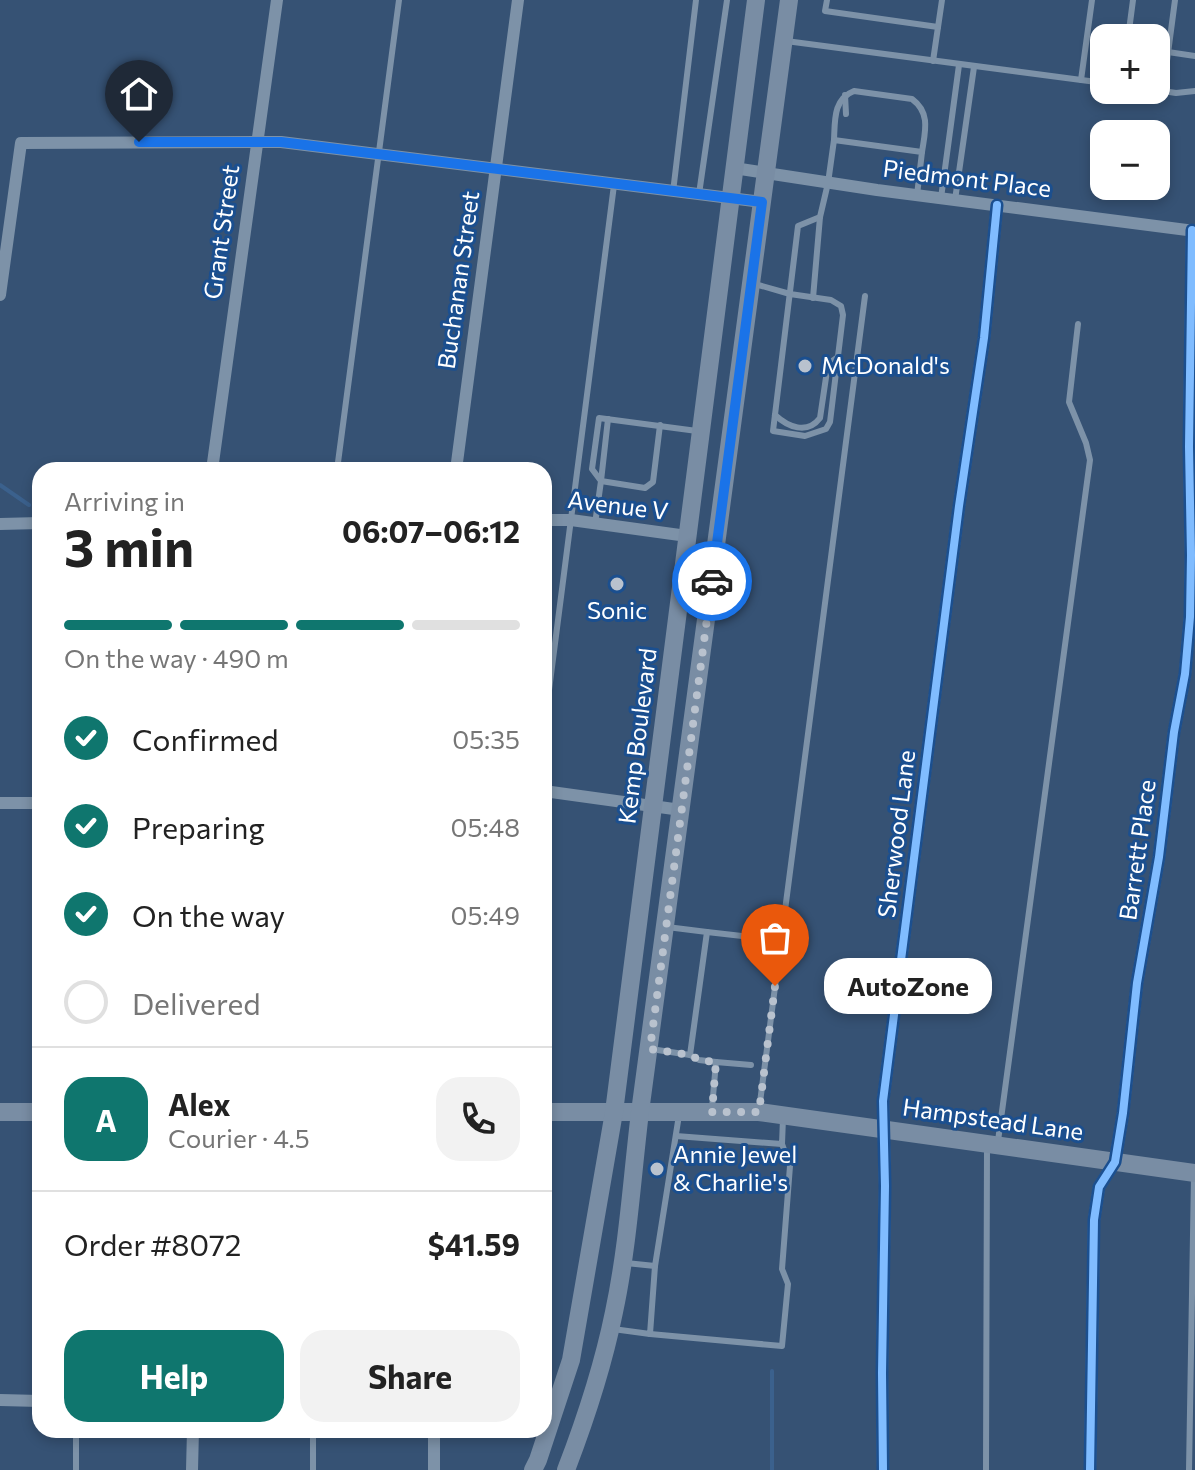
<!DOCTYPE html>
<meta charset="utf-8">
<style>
body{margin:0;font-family:Commissioner,sans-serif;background:#f2f2f2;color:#222;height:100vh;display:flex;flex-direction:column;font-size:30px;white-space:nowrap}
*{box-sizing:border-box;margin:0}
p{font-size:26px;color:#767676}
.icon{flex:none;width:44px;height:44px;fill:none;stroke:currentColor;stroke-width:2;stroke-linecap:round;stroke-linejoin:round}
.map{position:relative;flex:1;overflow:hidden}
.side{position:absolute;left:32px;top:462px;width:520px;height:976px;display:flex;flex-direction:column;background:#fff;border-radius:24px;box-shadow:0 4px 12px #0003}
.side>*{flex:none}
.controls{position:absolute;left:1090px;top:24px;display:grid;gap:16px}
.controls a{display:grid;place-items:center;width:80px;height:80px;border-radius:16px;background:#fff;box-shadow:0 4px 12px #0003;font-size:40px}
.pin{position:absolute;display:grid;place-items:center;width:68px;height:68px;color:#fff;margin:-82px -34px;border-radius:50% 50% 50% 0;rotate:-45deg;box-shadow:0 0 8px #0007}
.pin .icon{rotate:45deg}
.courier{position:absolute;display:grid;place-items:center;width:80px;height:80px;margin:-40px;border:6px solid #1a73e8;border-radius:50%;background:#fff;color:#222;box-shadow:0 2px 10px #0007}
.bubble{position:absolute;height:56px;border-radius:24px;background:#fff;box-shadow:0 4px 12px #0003;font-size:26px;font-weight:700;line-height:56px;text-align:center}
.overview em{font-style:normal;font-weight:700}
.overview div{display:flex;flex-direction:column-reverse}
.overview{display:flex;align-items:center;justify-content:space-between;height:136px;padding:0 32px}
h1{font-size:52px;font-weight:700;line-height:60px}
.bar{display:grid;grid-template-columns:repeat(4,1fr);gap:12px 8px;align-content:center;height:96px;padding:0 32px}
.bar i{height:10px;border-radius:6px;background:#e0e0e0}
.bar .on{background:#0f766e}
.bar p{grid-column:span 4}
.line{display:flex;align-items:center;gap:20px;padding:0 32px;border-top:2px solid #e0e0e0}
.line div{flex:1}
.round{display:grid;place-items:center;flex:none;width:84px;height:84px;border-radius:24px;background:#f2f2f2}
ol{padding:0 32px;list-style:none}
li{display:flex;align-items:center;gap:24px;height:88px}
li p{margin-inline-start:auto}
li .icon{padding:8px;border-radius:50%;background:#0f766e;color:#fff;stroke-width:4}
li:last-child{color:#767676}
li i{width:44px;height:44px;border:4px solid #e0e0e0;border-radius:50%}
.primary-button{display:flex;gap:16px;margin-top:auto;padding:16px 32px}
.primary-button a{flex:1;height:92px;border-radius:24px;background:#0f766e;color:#fff;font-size:32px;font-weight:700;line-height:92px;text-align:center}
.primary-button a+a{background:#f2f2f2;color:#222}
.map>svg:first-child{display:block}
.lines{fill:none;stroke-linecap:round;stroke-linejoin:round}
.stream{stroke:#3b618d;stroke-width:4}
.lane{stroke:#7d92a8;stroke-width:6}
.street{stroke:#7d92a8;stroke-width:12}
.secondary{stroke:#798da4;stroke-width:18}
.cycleway-casing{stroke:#1b4f8f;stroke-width:13}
.cycleway{stroke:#80bcff;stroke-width:8}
.done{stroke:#b9c2ce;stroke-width:8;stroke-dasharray:0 14.4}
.route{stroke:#1a73e8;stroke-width:10}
.poi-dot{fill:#b9c2ce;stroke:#1b4f8f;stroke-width:3}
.labels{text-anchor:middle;stroke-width:6;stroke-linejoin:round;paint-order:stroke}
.street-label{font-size:24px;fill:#fff;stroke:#1b4f8f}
.poi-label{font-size:24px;fill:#fff;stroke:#1b4f8f;text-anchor:start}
</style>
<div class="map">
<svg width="1195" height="1470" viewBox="0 0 1195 1470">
<rect width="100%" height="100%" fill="#365274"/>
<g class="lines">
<g class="stream">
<path d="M 0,485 L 29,505"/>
<path d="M 772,1371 L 772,1470"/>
</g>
<g class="lane">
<path d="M 827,0 L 825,11 L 938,27"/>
<path d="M 1128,38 L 1133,0"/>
<path d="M 786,41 L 1104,83"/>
<path d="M 1168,52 L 1195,56"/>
<path d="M 933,61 L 942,0"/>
<path d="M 1081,80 L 1092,0"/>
<path d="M 1156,90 L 1176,93 L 1195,91"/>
<path d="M 1163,91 L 1175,0"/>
<path d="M 845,95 L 846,114"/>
<path d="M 834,140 C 835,121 833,99 854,91 L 912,99 C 931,113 925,132 922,152"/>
<path d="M 673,192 L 696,0"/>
<path d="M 699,194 L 727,0"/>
<path d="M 941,198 L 959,65"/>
<path d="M 955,200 L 974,67"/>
<path d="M 755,284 L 790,294 L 831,300 L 841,306 L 843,315 L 830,422 L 826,429 L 805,436 L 773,431 C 781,363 790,294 798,226 L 820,217"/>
<path d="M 813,298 L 820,217 L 828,183 L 834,140 L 922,152 L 917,195"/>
<path d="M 775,415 C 788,427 807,435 820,418 L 828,364 L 838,357"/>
<path d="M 608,419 L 601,481 L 645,488 L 653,482 L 660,425"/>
<path d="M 337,470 L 399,0"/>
<path d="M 595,524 L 601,481 L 592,469 L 599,418 L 697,431"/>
<path d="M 544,729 L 614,185"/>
<path d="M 667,927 L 707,932 L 690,1055"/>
<path d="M 707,932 L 768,939"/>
<path d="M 651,1049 L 690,1055 L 699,1060 L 716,1062 L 712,1108"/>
<path d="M 716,1062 L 751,1065"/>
<path d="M 759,1110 L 865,296"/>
<path d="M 676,1136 L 782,1144 L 783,1118"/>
<path d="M 998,1141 L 1090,460 L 1086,443 L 1069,402 L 1078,324"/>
<path d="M 626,1263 L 655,1266 L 679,1115"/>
<path d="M 613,1329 L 650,1334 L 655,1266"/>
<path d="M 650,1334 L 782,1346 L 788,1284 L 782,1269 L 790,1166 L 782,1144"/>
<path d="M 76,1430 L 76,1470"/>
<path d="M 313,1470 L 313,1430"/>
<path d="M 986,1470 L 987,1146"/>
<path d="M 1189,1470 L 1194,1176"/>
</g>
<g class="street">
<path d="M 734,168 L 877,190 L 1195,231"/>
<path d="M 0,295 L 21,143 L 281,142 L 762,202"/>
<path d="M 212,470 L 277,0"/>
<path d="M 456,470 L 518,0"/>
<path d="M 544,520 L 571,520 L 687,536"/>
<path d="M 0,524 L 40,523"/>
<path d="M 544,791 L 681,810"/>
<path d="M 0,803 L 40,803"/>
<path d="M 0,1400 L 40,1401"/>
<path d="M 192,1470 L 193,1430"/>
<path d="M 434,1470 L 434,1430"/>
<path d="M 883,1470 L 882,1373 L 885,1186 L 883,1101 L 959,506 L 984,338 L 997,205"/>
<path d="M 1090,1470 L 1094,1220 L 1099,1187 L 1115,1162 L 1123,1113 L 1137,983 L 1159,857 L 1174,732 L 1185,674 L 1190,617 L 1191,555 L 1189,447 L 1192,230"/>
</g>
<g class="secondary">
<path d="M 0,1112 L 40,1112"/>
<path d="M 544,1112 L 759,1112 L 1195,1173"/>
<path d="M 533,1470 L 538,1460 L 571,1360 L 614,1112 L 756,0"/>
<path d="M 566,1470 C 586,1418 603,1366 614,1312 C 628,1246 632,1178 640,1112 L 789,0"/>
</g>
<g class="cycleway-casing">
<g id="cycleway">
<path d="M 883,1470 L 882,1373 L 885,1186 L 883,1101 L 959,506 L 984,338 L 997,205"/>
<path d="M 1090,1470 L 1094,1220 L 1099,1187 L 1115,1162 L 1123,1113 L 1137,983 L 1159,857 L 1174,732 L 1185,674 L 1190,617 L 1191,555 L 1189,447 L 1192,230"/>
</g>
</g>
<use href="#cycleway" class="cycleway"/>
</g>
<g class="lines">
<path class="done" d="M 712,581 L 650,1049 L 690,1055 L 699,1060 L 716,1062 L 712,1112 L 759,1112 L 775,986"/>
<path class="route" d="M 139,142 L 281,142 L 762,202 L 712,581"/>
</g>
<g class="poi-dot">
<circle cx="805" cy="366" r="8"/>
<circle cx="617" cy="584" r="8"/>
<circle cx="657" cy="1169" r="8"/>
</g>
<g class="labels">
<g class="street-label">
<text transform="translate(967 179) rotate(7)" y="8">Piedmont Place</text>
<text transform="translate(222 232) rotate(-82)" y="8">Grant Street</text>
<text transform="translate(459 280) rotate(-82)" y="8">Buchanan Street</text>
<text transform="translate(618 506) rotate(7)" y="8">Avenue V</text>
<text transform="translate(638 736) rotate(-83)" y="8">Kemp Boulevard</text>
<text transform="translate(897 834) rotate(-83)" y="8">Sherwood Lane</text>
<text transform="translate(1138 850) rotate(-82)" y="8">Barrett Place</text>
<text transform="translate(993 1120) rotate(8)" y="8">Hampstead Lane</text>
</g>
<g class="poi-label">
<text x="821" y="374">McDonald's</text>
<text x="617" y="619" text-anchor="middle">Sonic</text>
<text x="673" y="1163">Annie Jewel<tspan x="673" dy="28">&amp; Charlie's</tspan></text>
</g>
</g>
</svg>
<div class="controls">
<a>+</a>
<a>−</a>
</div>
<div class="pin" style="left:775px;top:986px;background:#ea580c"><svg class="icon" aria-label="bag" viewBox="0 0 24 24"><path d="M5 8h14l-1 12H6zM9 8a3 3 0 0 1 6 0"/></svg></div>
<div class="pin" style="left:139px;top:142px;background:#1f2937"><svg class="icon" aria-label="home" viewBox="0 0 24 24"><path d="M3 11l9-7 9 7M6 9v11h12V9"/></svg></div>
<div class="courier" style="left:712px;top:581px"><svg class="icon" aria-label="car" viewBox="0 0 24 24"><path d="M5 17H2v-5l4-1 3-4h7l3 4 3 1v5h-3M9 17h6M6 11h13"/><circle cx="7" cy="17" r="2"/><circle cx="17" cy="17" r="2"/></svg></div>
<div class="bubble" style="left:824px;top:958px;width:168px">AutoZone</div>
<section class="side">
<div class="overview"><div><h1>3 min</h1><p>Arriving in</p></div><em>06:07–06:12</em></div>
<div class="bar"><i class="on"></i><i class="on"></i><i class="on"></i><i></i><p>On the way · 490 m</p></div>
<ol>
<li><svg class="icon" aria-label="check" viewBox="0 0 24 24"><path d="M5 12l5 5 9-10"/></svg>Confirmed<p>05:35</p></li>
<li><svg class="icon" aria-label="check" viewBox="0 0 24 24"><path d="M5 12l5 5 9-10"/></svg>Preparing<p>05:48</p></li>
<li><svg class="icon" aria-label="check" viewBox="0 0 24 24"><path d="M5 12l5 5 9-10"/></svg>On the way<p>05:49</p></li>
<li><i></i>Delivered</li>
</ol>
<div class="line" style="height:144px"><b class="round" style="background:#0f766e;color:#fff">A</b><div><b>Alex</b><p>Courier · 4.5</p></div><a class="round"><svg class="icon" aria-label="phone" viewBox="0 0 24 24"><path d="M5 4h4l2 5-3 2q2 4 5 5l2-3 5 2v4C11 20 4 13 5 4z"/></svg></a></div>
<div class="line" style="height:104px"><div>Order #8072</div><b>$41.59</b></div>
<div class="primary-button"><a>Help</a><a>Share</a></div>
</section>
</div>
